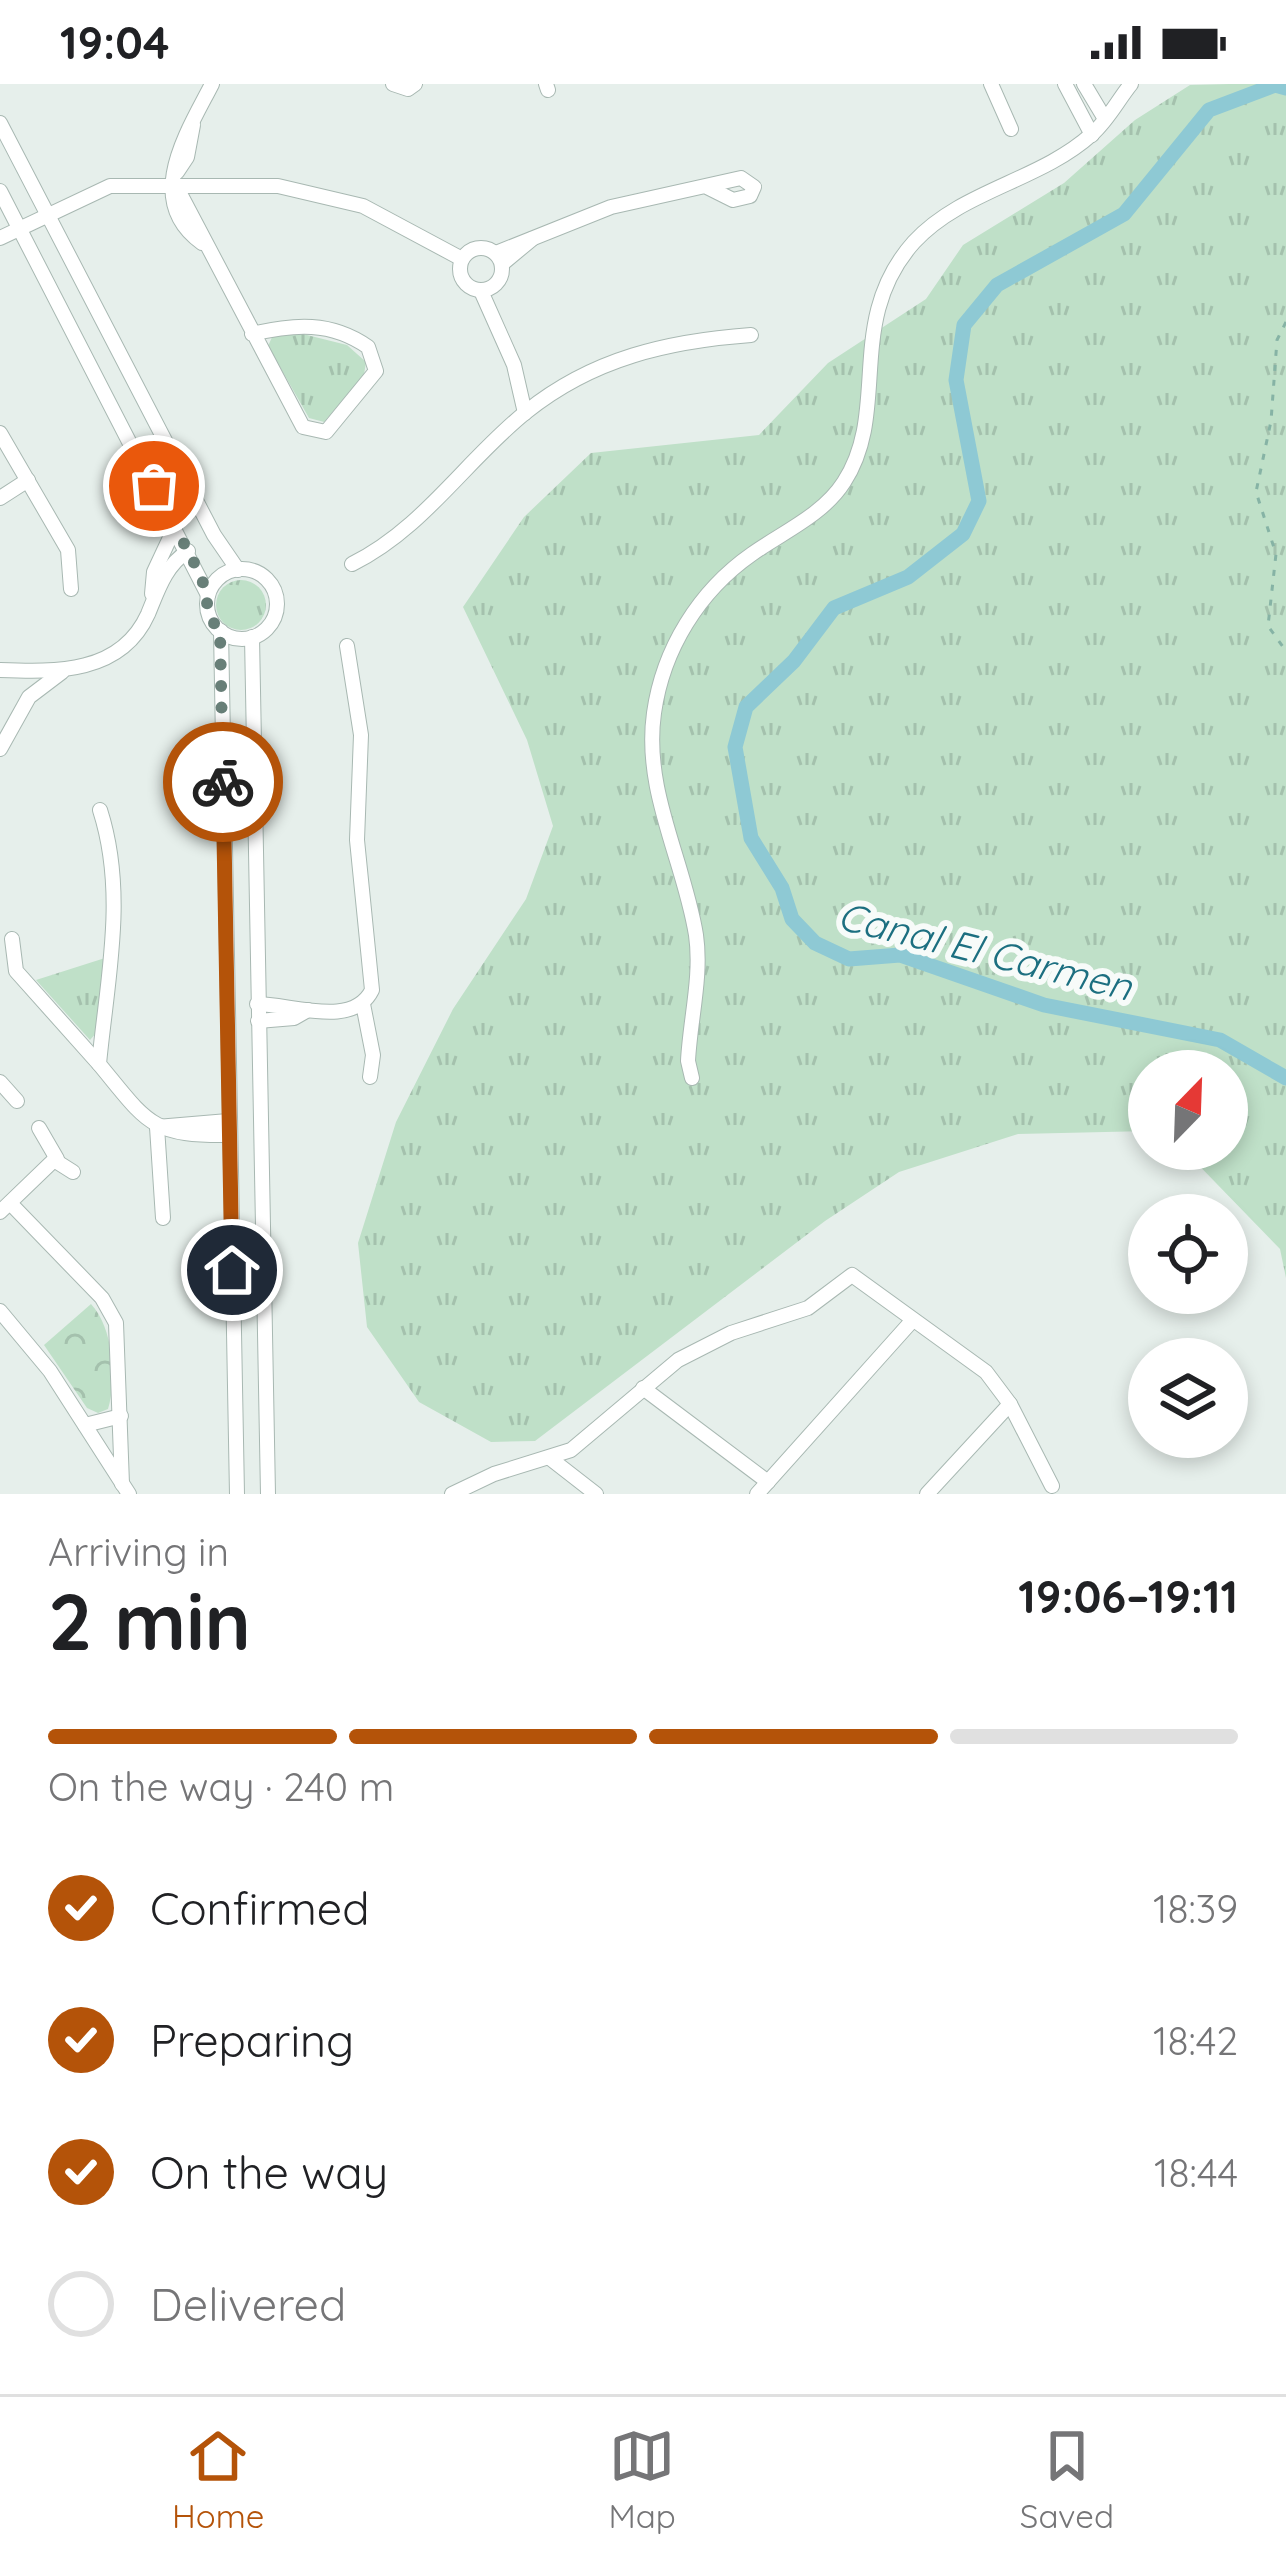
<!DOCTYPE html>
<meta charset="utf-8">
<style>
body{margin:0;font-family:Quicksand,sans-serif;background:#f2f2f2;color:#202124;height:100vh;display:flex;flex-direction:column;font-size:45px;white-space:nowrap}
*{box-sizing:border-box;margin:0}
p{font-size:39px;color:#757577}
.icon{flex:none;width:66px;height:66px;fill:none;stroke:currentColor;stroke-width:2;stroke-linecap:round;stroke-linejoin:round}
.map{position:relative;height:1410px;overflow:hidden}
.side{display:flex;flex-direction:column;background:#fff;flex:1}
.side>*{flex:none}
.needle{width:78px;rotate:23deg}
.buttons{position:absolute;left:1128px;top:966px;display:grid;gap:24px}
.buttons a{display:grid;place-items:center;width:120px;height:120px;border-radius:50%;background:#fff;box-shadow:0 6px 18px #0003;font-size:60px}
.pin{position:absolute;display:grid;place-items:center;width:102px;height:102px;color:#fff;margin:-51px;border:6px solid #fff;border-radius:50%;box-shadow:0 3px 12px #0007}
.courier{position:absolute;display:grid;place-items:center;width:120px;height:120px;margin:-60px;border:9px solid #b45309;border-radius:50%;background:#fff;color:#222;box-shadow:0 3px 15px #0007}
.overview em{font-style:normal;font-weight:700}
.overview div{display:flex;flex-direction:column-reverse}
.overview{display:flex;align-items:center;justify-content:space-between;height:204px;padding:0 48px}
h1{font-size:78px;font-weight:700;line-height:90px}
.bar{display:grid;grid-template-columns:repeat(4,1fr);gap:18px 12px;align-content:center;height:144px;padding:0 48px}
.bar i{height:15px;border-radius:9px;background:#e0e0e0}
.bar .on{background:#b45309}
.bar p{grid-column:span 4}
ol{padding:0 48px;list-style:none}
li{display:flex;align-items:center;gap:36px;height:132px}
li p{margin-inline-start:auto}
li .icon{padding:12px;border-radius:50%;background:#b45309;color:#fff;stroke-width:4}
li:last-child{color:#757577}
li i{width:66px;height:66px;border:6px solid #e0e0e0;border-radius:50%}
.status{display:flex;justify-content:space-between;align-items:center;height:84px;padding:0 60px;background:#fff;direction:ltr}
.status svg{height:33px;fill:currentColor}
.menu{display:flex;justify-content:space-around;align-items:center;height:168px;border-top:3px solid #e0e0e0;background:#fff;font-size:33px;color:#757577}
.menu a{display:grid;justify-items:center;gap:6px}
.menu .on{color:#b45309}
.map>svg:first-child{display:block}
.grass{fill:url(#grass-tufts)}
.forest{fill:url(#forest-crowns)}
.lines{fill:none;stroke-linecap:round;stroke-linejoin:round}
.canal{stroke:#8ec9d4;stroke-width:15}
.street-casing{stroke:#a8b8b2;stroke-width:16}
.path{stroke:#86b3a5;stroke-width:3;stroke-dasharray:6 9;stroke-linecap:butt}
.street{stroke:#fff;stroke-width:14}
.done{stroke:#687f78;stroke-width:12;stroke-dasharray:0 21.6}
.route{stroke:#b45309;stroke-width:15}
.labels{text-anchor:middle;stroke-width:12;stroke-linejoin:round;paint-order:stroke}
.water-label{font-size:39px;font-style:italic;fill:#1c6f80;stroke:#f7fbf9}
</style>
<div class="status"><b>19:04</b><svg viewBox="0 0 49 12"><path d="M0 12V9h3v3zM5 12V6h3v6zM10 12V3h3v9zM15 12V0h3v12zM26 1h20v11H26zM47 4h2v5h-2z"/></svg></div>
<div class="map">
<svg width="1286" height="1410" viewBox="0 0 1286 1410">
<defs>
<pattern id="grass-tufts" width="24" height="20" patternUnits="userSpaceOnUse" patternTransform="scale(3)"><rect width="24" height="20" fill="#bfe0c8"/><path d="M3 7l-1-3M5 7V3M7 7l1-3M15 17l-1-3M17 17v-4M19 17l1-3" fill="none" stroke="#a4c1ad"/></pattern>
<pattern id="forest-crowns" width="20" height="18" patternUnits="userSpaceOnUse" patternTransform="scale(3)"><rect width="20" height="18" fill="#bfe0c8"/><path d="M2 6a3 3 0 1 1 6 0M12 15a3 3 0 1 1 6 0" fill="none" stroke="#a4c1ad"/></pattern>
</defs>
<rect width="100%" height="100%" fill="#e6efeb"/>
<g class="grass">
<path d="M 1229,0 L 1286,0 L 1286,1194 L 1280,1165 L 1183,1065 L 1227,1065 L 1227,987 L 1149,987 L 1149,1047 L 1018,1050 L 899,1088 L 825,1137 L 535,1357 L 491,1358 L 419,1318 L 367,1243 L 358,1159 L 396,1038 L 453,925 L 526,815 L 553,742 L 527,656 L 463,523 L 524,433 L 591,369 L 759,351 L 828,279 L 926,215 L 963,161 L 1064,99 L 1135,36 L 1190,1 Z"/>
<path d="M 299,249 L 347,261 L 366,278 L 364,291 L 324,338 L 309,334 L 268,262 L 273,251 Z"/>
<circle cx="241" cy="521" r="25"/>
<path d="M 105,874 L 97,948 L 90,956 L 36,896 Z"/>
</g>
<path class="forest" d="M 91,1220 C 113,1243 117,1295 108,1325 L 98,1329 L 87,1324 L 44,1261 Z"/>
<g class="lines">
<path class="canal" d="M 1286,4 L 1275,1 L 1209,26 L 1124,130 L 997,201 L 964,241 L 956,296 L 979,417 L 963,450 L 908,493 L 834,524 L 794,577 L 746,623 L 735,663 L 751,754 L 782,804 L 792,835 L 815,859 L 849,875 L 900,871 L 1044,921 L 1220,956 L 1286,994"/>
<g class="street-casing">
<g id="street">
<path d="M 393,0 L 408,5 L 415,0"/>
<path d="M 546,0 L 548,6"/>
<path d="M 991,0 L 1011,45"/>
<path d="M 1065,0 L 1092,51"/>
<path d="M 1084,0 L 1105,35"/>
<path d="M 0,39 L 214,451 L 238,486"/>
<path d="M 177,88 L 187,73 L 193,41"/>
<path d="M 175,100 L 303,343 L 326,348 L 376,287 L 368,263 C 331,237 294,240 252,250"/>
<path d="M 0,107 L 208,511"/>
<path d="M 0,154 L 110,102 L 278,102 L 363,122 L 462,175"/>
<path d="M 202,159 C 142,116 188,47 212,0"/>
<circle cx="481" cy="185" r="21"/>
<path d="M 496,169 L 611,123 L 741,94 L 754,103 L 750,112 L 733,116 L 707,103"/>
<path d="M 502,180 L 532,155"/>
<path d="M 481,207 L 514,281 L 525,329"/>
<path d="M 0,349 L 68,466 L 71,505"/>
<path d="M 0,414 L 28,396"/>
<path d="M 352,480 C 423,445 466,376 526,328 C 593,274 669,257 751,251"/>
<circle cx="242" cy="520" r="35"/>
<path d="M 152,510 L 154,488 L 175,443"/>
<path d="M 221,547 L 237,1410"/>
<path d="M 252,553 L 268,1410"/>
<path d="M 0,586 C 56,588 121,590 148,530 C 158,506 165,482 188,467"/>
<path d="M 0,665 L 29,613 L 62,588"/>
<path d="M 100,726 C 127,810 107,895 99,980 C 147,1038 150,1052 228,1051"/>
<path d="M 12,855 L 16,887 L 99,980"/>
<path d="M 257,920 C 291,920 353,945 372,906 L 357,756 L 361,651 L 347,562"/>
<path d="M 363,920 L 373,971 L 370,993"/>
<path d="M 258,937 L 294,934 L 308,926"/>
<path d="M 692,994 L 688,977 C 690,936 702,892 696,851 C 684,776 643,707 654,629 C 663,565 699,507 752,470 C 783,448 823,431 844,398 C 891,326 844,236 914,158 C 962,106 1040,97 1092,50 C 1108,36 1118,16 1131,0"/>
<path d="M 0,998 L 17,1017"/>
<path d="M 157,1043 L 163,1134"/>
<path d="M 157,1043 L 228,1037"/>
<path d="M 39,1044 L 57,1075"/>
<path d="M 10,1119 L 102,1214 L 116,1239 L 122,1400"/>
<path d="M 0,1128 L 54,1076 L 73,1088"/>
<path d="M 0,1227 L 50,1287 L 129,1410"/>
<path d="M 643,1304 L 768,1398"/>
<path d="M 85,1341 L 121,1332"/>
<path d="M 551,1375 L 596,1410"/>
<path d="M 452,1410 L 494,1390 L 571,1366 L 678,1276 L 731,1249 L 808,1224 L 852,1191 L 986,1288 L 1010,1320 L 1052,1402"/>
<path d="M 757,1410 L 911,1238"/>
<path d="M 927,1410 L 1010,1320"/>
</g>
</g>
<path class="path" d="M 1286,238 L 1277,256 L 1271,337 L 1256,408 L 1276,470 L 1268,542 L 1286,567"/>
<use href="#street" class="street"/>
</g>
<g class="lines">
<path class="done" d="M 154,402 L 202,494 L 210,534 L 220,547 L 223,698"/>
<path class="route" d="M 223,698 L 232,1186"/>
</g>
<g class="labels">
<g class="water-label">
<text transform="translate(985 867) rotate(14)" y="14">Canal El Carmen</text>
</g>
</g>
</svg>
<div class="buttons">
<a><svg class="needle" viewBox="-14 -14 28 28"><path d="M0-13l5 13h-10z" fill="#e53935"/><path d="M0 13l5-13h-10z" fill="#757577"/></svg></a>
<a><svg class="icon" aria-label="locate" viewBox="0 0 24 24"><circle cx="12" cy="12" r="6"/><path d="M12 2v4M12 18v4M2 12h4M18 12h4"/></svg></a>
<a><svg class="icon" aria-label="layers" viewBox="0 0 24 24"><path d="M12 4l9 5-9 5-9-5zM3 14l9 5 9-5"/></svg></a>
</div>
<div class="pin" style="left:154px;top:402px;background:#ea580c"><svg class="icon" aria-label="bag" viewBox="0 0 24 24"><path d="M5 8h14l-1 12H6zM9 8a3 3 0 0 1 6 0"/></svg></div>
<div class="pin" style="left:232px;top:1186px;background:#1f2937"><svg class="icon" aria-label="home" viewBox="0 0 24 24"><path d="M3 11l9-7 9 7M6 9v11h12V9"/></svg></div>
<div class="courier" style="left:223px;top:698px"><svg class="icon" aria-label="bike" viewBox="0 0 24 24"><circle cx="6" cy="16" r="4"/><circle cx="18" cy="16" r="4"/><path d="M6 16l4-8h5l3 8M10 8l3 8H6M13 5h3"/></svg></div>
</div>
<section class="side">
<div class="overview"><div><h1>2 min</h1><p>Arriving in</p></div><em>19:06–19:11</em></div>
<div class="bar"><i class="on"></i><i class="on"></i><i class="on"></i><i></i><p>On the way · 240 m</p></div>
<ol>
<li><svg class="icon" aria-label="check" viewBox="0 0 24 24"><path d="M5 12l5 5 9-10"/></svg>Confirmed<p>18:39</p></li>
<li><svg class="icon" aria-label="check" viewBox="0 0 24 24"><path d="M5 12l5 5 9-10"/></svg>Preparing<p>18:42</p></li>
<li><svg class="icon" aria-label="check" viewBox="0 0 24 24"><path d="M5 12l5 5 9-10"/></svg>On the way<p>18:44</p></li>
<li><i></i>Delivered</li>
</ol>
</section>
<nav class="menu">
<a class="on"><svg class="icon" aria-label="home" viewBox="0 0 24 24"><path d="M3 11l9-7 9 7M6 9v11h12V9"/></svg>Home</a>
<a><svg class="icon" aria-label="map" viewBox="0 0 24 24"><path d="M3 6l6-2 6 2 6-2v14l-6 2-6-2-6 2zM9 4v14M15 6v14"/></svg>Map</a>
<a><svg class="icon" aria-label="saved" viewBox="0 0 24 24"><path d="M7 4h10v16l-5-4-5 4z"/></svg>Saved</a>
</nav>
